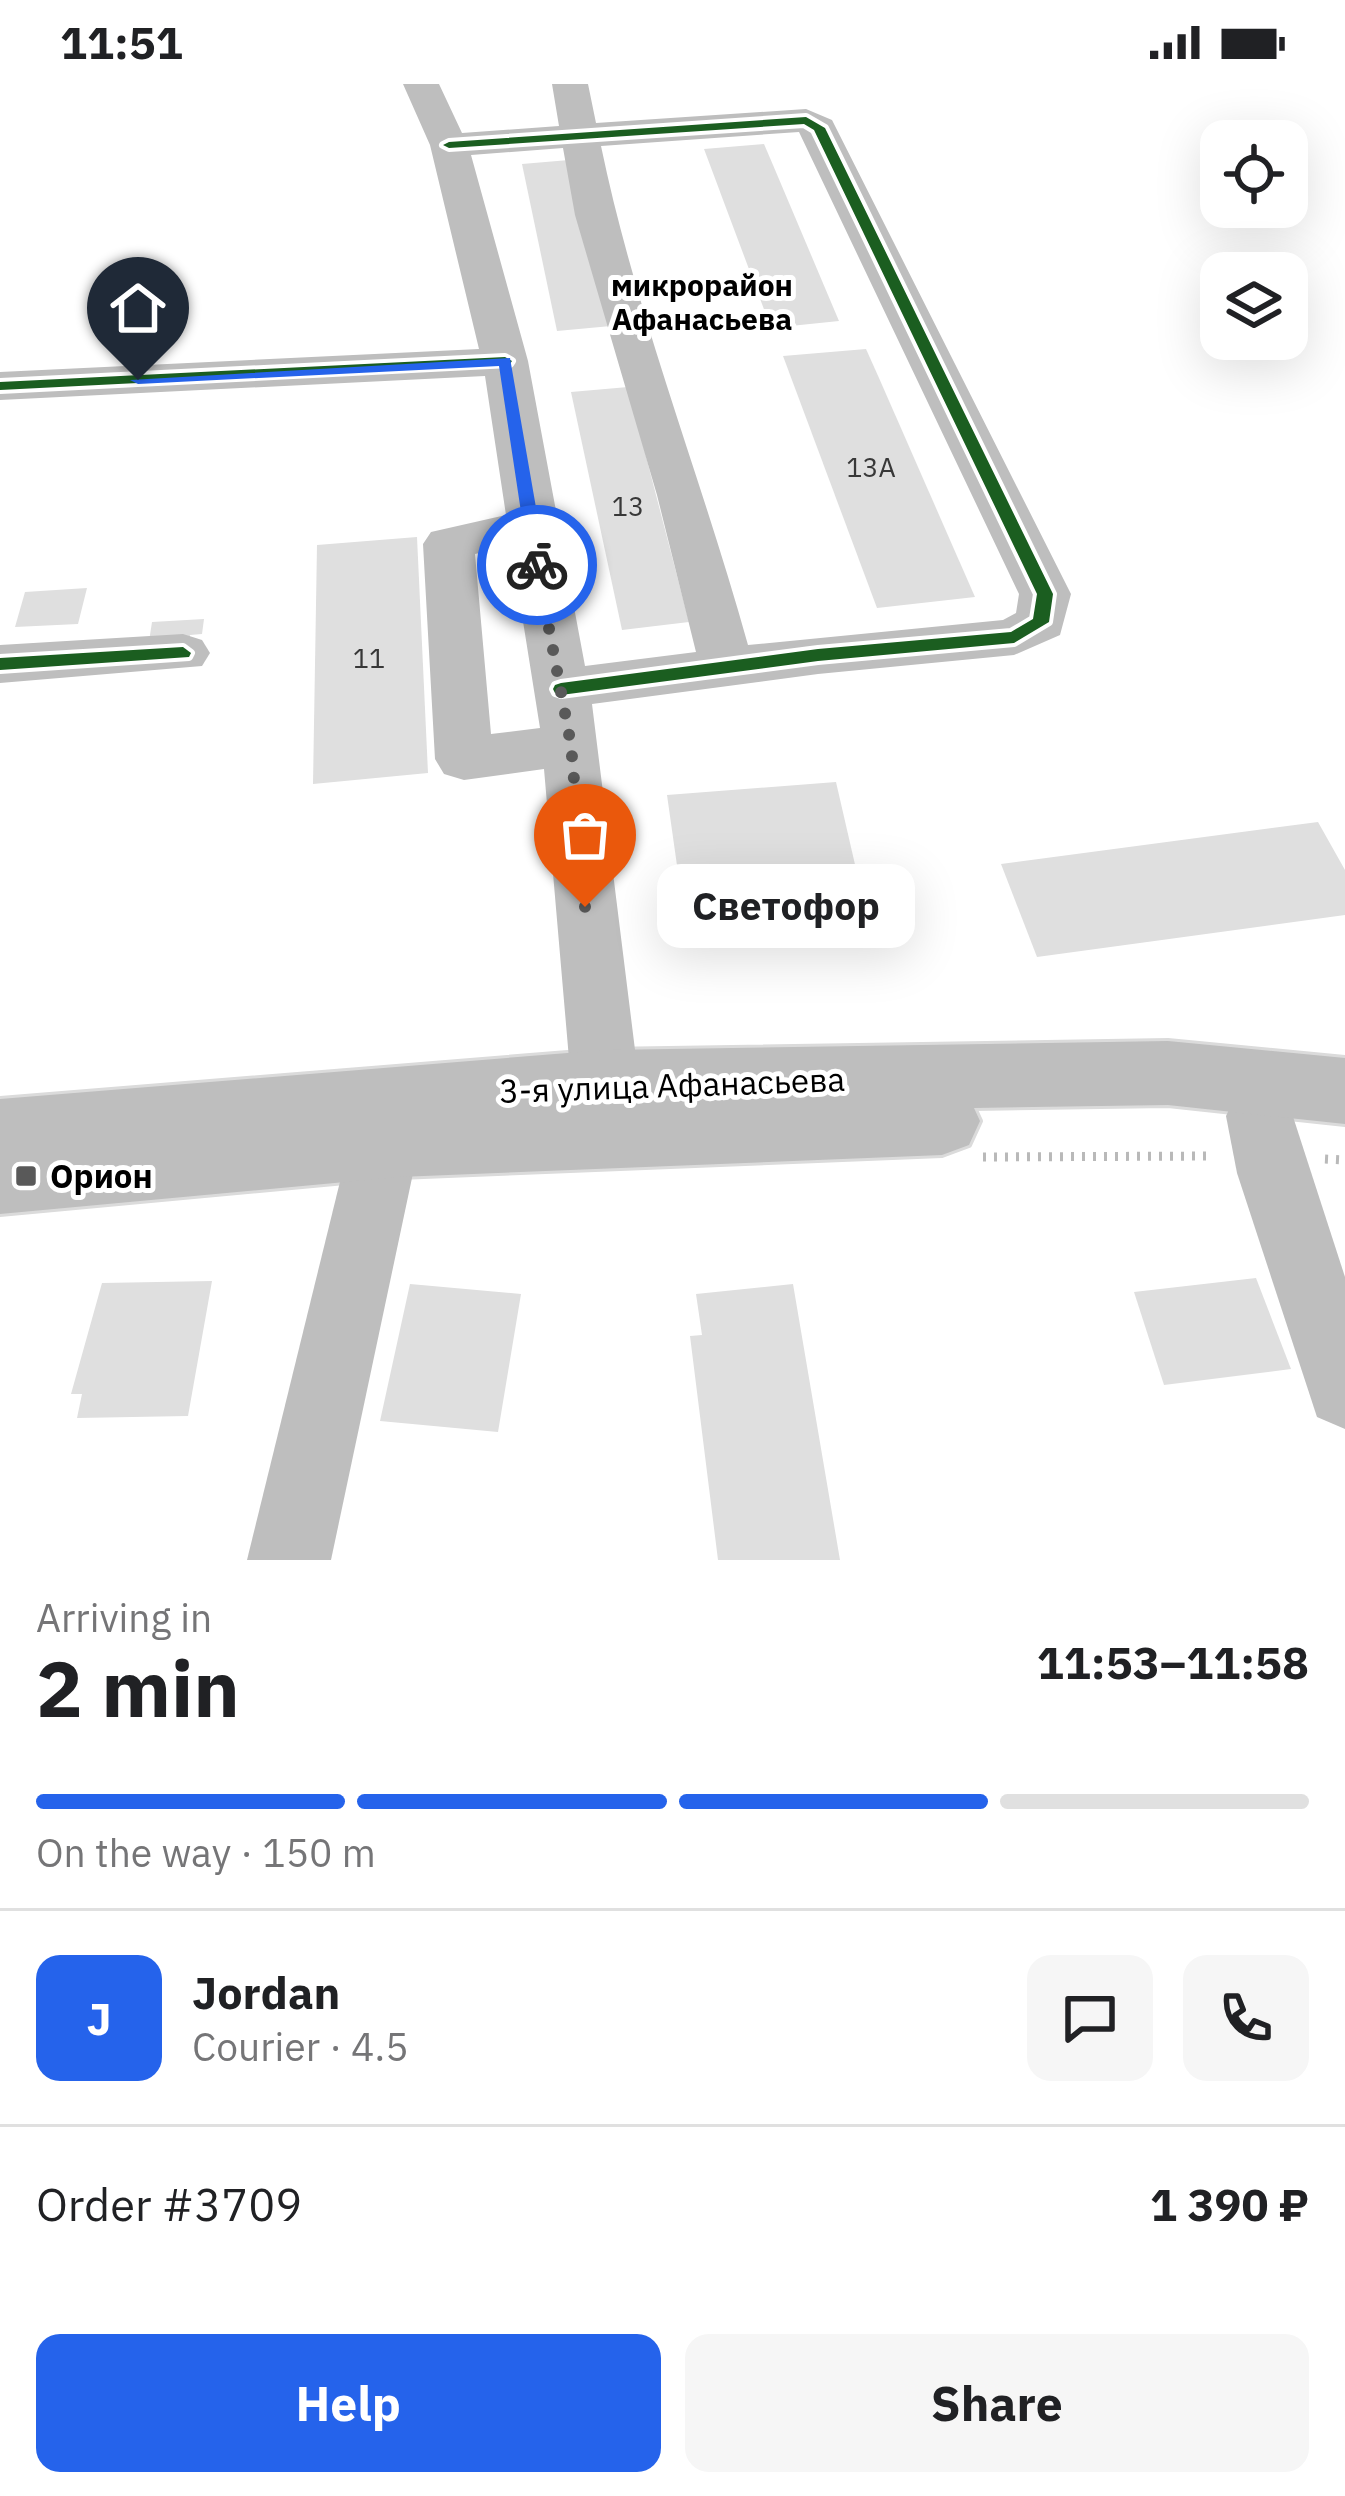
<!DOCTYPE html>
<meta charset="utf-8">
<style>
body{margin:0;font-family:"IBM Plex Sans",sans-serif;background:#f6f6f6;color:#202124;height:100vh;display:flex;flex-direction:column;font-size:45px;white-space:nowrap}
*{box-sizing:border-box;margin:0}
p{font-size:39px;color:#757577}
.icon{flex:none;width:66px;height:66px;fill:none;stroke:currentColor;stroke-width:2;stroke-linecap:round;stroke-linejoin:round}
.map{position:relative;height:1476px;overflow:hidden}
.side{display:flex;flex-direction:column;background:#fff;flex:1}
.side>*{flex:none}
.tools{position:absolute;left:1200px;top:36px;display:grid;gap:24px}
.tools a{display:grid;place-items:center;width:108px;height:108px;border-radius:24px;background:#fff;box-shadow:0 12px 48px #0002;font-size:60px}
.pin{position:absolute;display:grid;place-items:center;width:102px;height:102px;color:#fff;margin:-123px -51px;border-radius:50% 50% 50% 0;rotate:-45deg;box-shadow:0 0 12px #0007}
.pin .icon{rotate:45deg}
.courier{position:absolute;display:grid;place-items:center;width:120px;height:120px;margin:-60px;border:9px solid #2563eb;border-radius:50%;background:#fff;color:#222;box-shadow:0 3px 15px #0007}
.bubble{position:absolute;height:84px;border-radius:24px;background:#fff;box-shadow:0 12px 48px #0002;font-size:39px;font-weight:700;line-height:84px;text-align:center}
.headline em{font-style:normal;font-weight:700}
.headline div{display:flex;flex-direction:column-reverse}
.headline{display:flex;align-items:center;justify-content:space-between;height:204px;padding:0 36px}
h1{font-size:78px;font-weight:700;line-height:90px}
.bar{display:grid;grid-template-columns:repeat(4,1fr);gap:18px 12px;align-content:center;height:144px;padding:0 36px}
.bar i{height:15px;border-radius:9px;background:#e0e0e0}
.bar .active{background:#2563eb}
.bar p{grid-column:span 4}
.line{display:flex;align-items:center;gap:30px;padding:0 36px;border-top:3px solid #e0e0e0}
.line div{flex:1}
.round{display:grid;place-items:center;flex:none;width:126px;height:126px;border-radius:24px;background:#f6f6f6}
.action{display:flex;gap:24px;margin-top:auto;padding:24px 36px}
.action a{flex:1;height:138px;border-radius:24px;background:#2563eb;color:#fff;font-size:48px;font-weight:700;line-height:138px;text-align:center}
.action a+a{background:#f6f6f6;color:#202124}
.status{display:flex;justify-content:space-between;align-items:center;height:84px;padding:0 60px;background:#fff;direction:ltr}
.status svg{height:33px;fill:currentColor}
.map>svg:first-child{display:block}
.building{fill:#dfdfdf}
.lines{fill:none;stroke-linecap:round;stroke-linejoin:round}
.major-casing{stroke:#dbdbdb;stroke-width:6}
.path{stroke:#b9b9b9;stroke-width:9;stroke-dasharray:3 8;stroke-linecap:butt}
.minor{fill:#bebebe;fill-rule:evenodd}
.major{fill:#bebebe;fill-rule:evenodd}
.cycleway-casing{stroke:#fff;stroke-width:8}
.cycleway{fill:#1b5e20;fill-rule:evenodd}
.route{fill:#2563eb}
.done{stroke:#595959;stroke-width:12;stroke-dasharray:0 21.6}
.poi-dot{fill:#595959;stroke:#fff;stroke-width:4.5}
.labels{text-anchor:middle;stroke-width:10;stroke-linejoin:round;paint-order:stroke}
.number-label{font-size:27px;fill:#383838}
.far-neighbourhood-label{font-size:30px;font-weight:bold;fill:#000;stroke:#fff}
.street-label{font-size:33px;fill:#000;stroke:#fff}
.poi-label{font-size:33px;font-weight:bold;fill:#000;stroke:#fff;text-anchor:start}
</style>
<div class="status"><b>11:51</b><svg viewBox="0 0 49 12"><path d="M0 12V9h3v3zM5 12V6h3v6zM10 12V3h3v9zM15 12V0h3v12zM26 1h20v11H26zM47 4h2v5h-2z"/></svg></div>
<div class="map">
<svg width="1345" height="1476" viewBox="0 0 1345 1476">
<rect width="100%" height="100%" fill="#fff"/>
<g class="building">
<path d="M 764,60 L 773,81 L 839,237 L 771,244 L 704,65 Z"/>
<path d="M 569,76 L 611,242 L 557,247 L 522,80 Z"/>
<path d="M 866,265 L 879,294 L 975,513 L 877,524 L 783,272 Z"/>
<path d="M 628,303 L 689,538 L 622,546 L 571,308 Z"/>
<path d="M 417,453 L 428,689 L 313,700 L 317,461 Z"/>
<path d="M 87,504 L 78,540 L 15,543 L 25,508 Z"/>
<path d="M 204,535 L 202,550 L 190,551 L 189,561 L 148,564 L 152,538 Z"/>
<path d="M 836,698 L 868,837 L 687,852 L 667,711 Z"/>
<path d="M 1318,738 L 1345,786 L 1345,831 L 1037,873 L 1001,780 Z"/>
<path d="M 1256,1194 L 1291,1285 L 1164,1301 L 1134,1208 Z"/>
<path d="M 212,1197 L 188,1332 L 77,1334 L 82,1310 L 71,1310 L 102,1199 Z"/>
<path d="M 410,1200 L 521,1210 L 498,1348 L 380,1337 Z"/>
<path d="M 793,1200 L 840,1476 L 718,1476 L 690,1252 L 702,1251 L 696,1210 Z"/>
</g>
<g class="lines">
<g class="major-casing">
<path id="major" d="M 1168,957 L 1345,974 L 1345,1040 L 1168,1021 L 974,1024 L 980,1037 L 969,1061 L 942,1071 L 399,1093 L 0,1130 L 0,1015 L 605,966 Z"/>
</g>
<g class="path">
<path d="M 983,1073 L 1214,1072"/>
<path d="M 1325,1075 L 1345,1076"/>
</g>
<g class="minor">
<path d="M 403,0 L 439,0 L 462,49 L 559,42 L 552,0 L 588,0 L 596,39 L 806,25 L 832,36 L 1071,510 L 1060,551 L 1014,571 L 818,590 L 592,620 L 639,998 L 629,1019 L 605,1027 L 581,1019 L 571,998 L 544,685 L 464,696 L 444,690 L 435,675 L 423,460 L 431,448 L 506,431 L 485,292 L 0,316 L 0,288 L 479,265 L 430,61 ZM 799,48 L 1019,510 L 1016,529 L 1003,536 L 748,561 C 702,395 636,231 601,62 ZM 563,64 L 575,131 L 657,411 L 696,568 L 585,582 L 528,277 L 471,71 ZM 511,462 L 540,644 L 491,650 L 475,470 Z"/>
<path d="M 183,550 L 202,556 L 210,569 L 202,582 L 0,599 L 0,561 Z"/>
<path d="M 1261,1002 L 1286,1011 L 1345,1193 L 1345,1345 L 1317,1333 L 1237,1089 L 1226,1032 L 1236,1011 Z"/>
<path d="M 384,1030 L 409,1039 L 419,1061 L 331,1476 L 247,1476 L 349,1061 L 359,1039 Z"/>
</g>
<use href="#major" class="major"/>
<g class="cycleway-casing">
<g id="cycleway">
<path d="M 806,33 L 825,44 L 1053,510 L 1049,538 L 1014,559 L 818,577 L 561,611 L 555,609 L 553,605 L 555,601 L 561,599 L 818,565 L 1011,548 L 1033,535 L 1037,510 L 814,46 L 804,40 L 449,64 L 443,61 L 449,58 Z"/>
<path d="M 505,273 L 512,277 L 510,280 L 0,306 L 0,298 Z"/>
<path d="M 183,563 L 191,569 L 189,573 L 0,586 L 0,574 Z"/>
</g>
</g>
<use href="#cycleway" class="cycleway"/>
</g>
<path class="route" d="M 510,274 L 546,481 L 537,486 L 529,481 L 499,282 L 138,300 L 130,296 Z"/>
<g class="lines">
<path class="done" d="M 537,481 L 571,661 L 585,823"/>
</g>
<rect class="poi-dot" x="14" y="1080" width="24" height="24" rx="6"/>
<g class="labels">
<g class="number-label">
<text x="871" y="393">13А</text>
<text x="628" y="432">13</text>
<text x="369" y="584">11</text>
</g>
<g class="far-neighbourhood-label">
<text x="702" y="212">микрорайон<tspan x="702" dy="34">Афанасьева</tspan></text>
</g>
<g class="street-label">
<text transform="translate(672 1001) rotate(-2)" y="12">3-я улица Афанасьева</text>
</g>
<g class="poi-label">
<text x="50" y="1104">Орион</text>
</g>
</g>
</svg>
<div class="tools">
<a><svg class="icon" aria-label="locate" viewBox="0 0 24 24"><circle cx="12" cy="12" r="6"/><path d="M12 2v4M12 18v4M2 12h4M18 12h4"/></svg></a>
<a><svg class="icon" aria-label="layers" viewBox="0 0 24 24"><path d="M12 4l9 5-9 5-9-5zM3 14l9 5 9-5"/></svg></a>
</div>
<div class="pin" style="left:585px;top:823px;background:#ea580c"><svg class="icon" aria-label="bag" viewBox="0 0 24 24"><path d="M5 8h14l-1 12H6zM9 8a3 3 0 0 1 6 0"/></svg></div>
<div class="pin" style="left:138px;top:296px;background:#1f2937"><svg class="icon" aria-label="home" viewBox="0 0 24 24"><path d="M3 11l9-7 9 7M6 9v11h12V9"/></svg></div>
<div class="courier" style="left:537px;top:481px"><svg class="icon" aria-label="bike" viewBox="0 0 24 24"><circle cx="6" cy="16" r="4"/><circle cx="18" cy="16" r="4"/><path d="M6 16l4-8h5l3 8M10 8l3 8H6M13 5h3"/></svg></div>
<div class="bubble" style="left:657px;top:780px;width:258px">Светофор</div>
</div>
<section class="side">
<div class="headline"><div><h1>2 min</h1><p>Arriving in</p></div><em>11:53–11:58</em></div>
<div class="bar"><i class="active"></i><i class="active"></i><i class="active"></i><i></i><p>On the way · 150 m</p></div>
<div class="line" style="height:216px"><b class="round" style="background:#2563eb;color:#fff">J</b><div><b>Jordan</b><p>Courier · 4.5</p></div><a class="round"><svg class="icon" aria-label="chat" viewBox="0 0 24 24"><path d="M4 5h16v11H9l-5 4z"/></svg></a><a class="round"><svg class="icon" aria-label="phone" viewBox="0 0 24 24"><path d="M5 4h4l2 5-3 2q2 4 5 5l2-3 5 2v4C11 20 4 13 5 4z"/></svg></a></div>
<div class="line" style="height:156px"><div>Order #3709</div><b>1 390 ₽</b></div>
<div class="action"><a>Help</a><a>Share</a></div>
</section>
